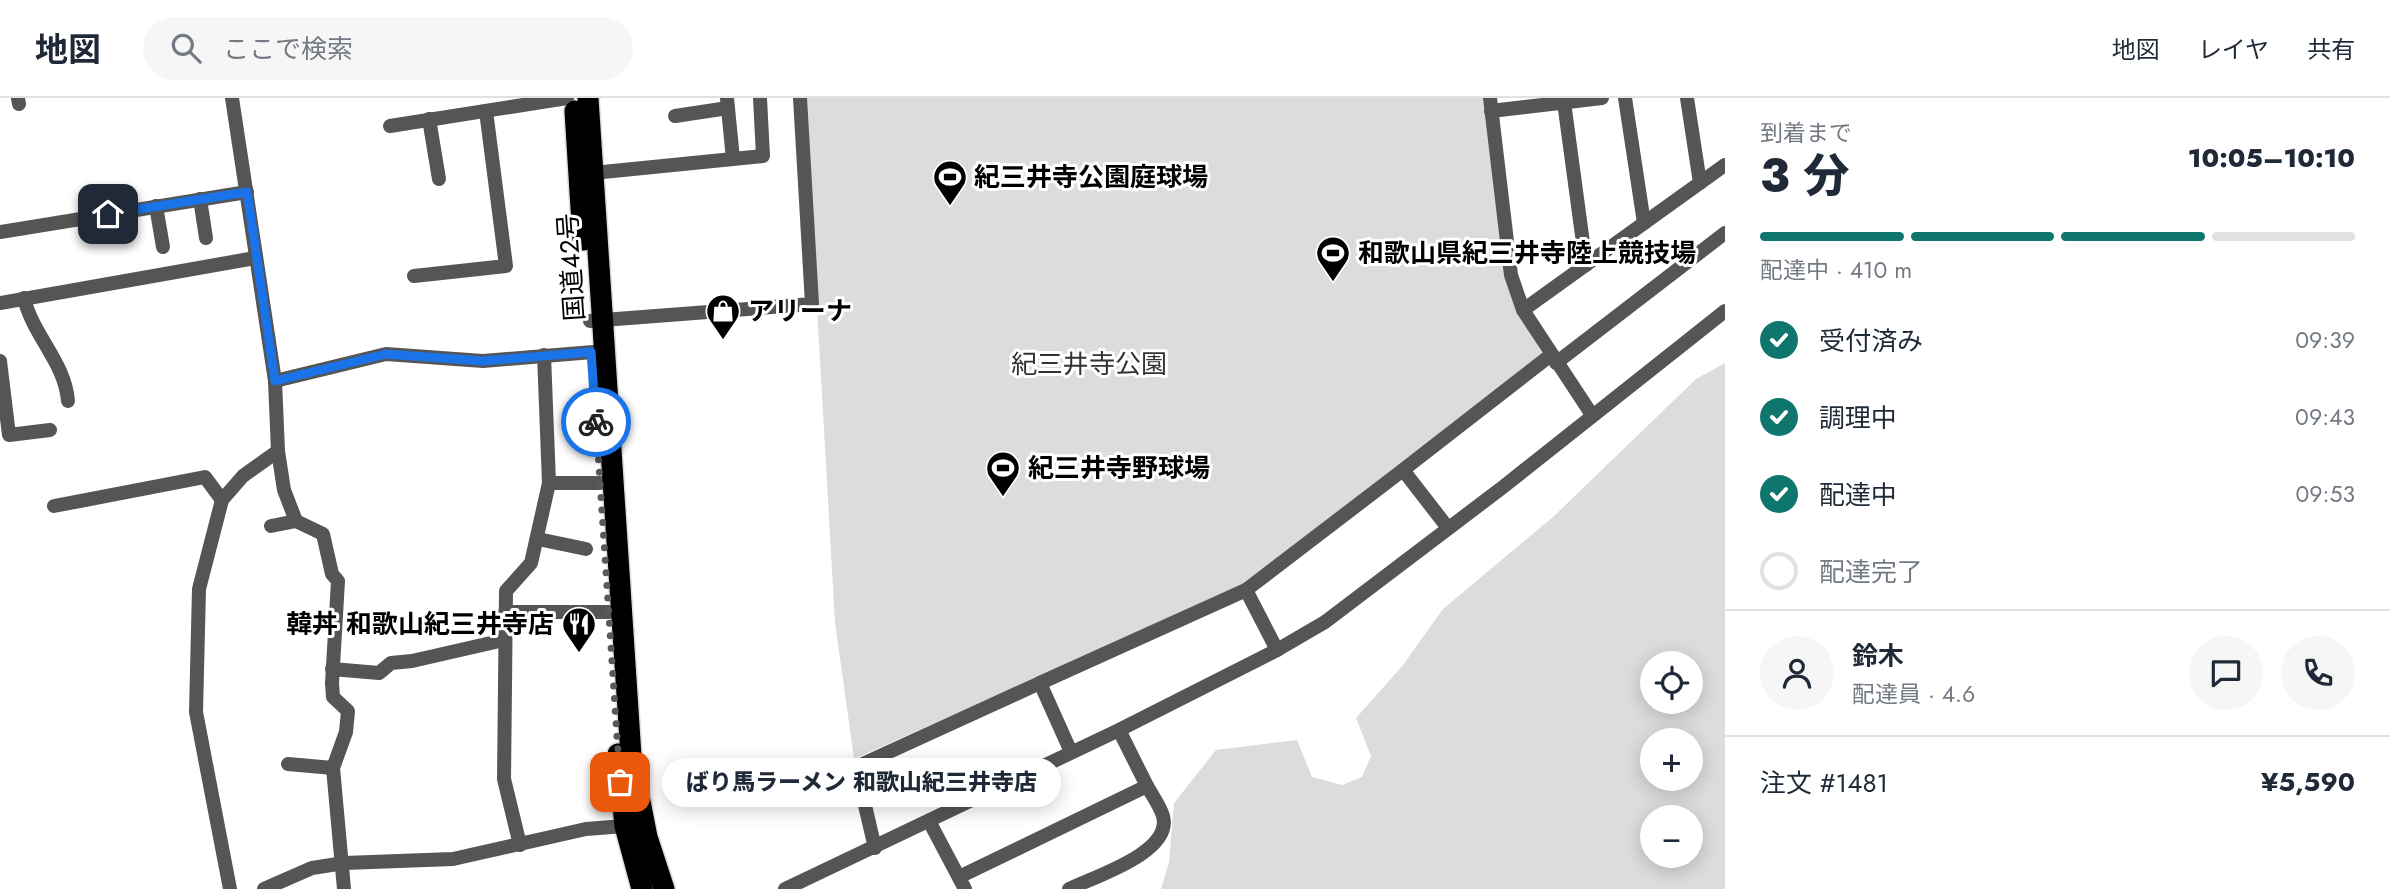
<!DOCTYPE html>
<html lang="ja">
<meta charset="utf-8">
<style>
body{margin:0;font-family:Jost,"Noto Sans JP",sans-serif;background:#f6f6f7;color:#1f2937;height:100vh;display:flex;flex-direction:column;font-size:26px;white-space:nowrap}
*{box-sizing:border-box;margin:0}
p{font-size:23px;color:#747a83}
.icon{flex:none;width:38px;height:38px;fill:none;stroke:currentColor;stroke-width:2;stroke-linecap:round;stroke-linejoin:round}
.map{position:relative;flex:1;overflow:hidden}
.sheet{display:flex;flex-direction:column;background:#fff;width:665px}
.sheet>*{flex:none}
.controls{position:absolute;left:1640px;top:553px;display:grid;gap:14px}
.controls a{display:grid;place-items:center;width:63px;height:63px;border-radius:50%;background:#fff;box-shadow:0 4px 18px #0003;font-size:35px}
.pin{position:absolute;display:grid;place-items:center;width:60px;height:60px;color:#fff;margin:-30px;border-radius:14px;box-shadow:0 4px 10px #0006}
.courier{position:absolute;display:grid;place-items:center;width:70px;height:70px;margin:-35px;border:5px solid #1a73e8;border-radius:50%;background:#fff;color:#222;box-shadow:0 2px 9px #0007}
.bubble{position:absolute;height:49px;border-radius:24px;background:#fff;box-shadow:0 4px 18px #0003;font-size:23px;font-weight:800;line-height:49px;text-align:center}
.headline em{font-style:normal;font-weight:800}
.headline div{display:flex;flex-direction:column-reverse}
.headline{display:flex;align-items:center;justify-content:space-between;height:119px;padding:0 35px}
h1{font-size:46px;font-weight:800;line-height:52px}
.bar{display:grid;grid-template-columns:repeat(4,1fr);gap:10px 7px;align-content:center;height:84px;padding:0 35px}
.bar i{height:9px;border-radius:5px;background:#e0e1e3}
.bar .selected{background:#0f766e}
.bar p{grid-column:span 4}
.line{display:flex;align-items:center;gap:18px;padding:0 35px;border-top:2px solid #e0e1e3}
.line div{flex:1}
.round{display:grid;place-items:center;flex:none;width:74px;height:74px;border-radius:37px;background:#f6f6f7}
ol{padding:0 35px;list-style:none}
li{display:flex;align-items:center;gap:21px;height:77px}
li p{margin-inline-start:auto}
li .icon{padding:7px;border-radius:50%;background:#0f766e;color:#fff;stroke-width:4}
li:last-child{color:#747a83}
li i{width:38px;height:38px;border:4px solid #e0e1e3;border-radius:50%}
header{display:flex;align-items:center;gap:42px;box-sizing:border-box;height:98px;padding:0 35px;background:#fff;border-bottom:2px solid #e0e1e3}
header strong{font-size:33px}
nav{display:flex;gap:38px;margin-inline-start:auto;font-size:24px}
.search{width:490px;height:63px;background:#f6f6f7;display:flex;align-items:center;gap:18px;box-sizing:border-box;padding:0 24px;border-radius:38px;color:#747a83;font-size:26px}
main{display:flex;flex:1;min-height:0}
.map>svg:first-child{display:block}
.green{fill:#dcdcdc;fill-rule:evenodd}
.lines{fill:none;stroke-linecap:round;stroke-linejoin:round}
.highway-casing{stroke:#dbdbdb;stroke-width:24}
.minor{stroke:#555;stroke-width:14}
.highway{stroke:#000;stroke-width:21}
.done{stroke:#595959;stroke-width:7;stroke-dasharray:0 12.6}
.route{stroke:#1a73e8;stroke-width:9}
.labels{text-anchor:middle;stroke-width:6;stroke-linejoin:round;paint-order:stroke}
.poi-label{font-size:26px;font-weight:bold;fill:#000;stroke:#fff;text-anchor:start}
.street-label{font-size:26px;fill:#000;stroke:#fff}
.park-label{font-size:26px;fill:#333;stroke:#fff}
</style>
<header>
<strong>地図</strong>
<div class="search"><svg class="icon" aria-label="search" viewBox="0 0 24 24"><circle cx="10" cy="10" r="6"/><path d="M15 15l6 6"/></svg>ここで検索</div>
<nav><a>地図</a><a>レイヤ</a><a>共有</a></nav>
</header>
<main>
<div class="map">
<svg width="1725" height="791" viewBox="0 0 1725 791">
<rect width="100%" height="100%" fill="#fff"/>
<g class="green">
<path d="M 805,0 L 1485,0 L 1520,216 L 1543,257 L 1258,477 L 1232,493 L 854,661 L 835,524 Z"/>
<path d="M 1725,265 L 1725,791 L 1161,791 L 1169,764 L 1174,705 L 1216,652 L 1297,642 L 1312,679 L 1342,687 L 1362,679 L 1371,658 L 1356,620 L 1403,567 L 1443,511 L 1553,419 L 1696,281 ZM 1652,565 L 1690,565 L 1690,604 L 1652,604 ZM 1652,642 L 1690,642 L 1690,681 L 1652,681 ZM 1652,719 L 1690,719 L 1690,758 L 1652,758 Z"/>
</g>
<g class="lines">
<g class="highway-casing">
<g id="highway">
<path d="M 588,0 L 631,658 L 647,739 L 664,791"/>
<path d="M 575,13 L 583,142"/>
<path d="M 618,656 L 625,728 L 642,791"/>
</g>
</g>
<g class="minor">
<path d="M 18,0 L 19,6"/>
<path d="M 232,0 L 275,283 L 278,353 L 284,392 L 296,423 L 323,436 L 332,476 L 338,483 L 332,585 L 333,599 L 348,613 L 346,634 L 333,670 L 344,791"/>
<path d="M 727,0 L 733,61"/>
<path d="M 1490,0 L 1511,177 L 1523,212 L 1592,317"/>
<path d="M 1625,0 L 1644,125"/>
<path d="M 1687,0 L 1700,85"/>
<path d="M 1564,4 L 1586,167"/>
<path d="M 1491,13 L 1602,0"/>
<path d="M 675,18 L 728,10"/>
<path d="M 429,21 L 439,81"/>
<path d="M 390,28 L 567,0"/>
<path d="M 593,75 L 763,58 L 760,0"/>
<path d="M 200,101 L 206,140"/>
<path d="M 156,108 L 163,149"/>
<path d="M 0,134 L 247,94"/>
<path d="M 414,178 L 506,168 L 486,13"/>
<path d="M 24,200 C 33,238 65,264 68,303"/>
<path d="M 0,205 L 255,160"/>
<path d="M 1523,212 L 1725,67"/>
<path d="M 590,223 L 812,206 L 800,0"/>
<path d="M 0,263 L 9,337 L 50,332"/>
<path d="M 1556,265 L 1725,135"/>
<path d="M 275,283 L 386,256 L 483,263 L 605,253"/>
<path d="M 549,385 L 600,385"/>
<path d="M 54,408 L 205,379 L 222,402"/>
<path d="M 271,428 L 296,423"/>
<path d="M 1448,430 L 1403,372 L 1551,257"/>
<path d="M 538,441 L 586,451"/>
<path d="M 1246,492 L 1403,372"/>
<path d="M 505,514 L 609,514"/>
<path d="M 332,571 L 379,575 L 391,565 L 412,563 L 504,542"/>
<path d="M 1040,585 L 1246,492 L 1277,552"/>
<path d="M 288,666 L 333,670"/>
<path d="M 929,723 L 965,791"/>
<path d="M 520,747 L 504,681 L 506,493 L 531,465 L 549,385 L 544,257"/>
<path d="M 875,750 L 856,669 L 1040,585 L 1071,654"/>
<path d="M 959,779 L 1147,688 L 1119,632"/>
<path d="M 230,791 L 196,614 L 199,491 L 222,402 L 243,378 L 278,353"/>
<path d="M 264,791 L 312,770 L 344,765 L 453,761 L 586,731 L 625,728"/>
<path d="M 785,791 L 1119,632 L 1277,552 L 1325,524 L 1503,389 L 1725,213"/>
<path d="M 1069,791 C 1096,778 1173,754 1163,718 C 1160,708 1152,697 1147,688"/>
</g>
<use href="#highway" class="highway"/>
</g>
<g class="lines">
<path class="done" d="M 596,324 L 620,684"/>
<path class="route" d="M 108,116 L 247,94 L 275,283 L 386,256 L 483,263 L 591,254 L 596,324"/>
</g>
<defs>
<g id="stadium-pin" transform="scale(1.75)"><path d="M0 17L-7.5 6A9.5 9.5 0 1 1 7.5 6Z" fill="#000" stroke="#fff"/><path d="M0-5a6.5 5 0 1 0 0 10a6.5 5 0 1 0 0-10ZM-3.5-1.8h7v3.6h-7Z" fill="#fff"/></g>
<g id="shop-pin" transform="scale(1.75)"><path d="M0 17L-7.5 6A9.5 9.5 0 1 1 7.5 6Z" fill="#000" stroke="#fff"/><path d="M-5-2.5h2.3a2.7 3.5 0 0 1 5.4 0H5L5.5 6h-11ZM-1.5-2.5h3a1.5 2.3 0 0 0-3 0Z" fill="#fff"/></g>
<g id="restaurant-pin" transform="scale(1.75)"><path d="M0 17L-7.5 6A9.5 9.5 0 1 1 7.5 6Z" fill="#000" stroke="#fff"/><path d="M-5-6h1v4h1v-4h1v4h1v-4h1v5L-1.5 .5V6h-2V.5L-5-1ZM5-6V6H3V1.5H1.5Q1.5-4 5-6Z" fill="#fff"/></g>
</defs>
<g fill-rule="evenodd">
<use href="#stadium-pin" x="950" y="79"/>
<use href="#stadium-pin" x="1333" y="155"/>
<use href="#shop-pin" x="723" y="213"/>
<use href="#stadium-pin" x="1003" y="370"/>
<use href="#restaurant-pin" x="579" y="526"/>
</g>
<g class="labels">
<g class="poi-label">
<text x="974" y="88">紀三井寺公園庭球場</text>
<text x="1358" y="164">和歌山県紀三井寺陸上競技場</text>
<text x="748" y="222">アリーナ</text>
<text x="1028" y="379">紀三井寺野球場</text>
<text x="554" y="535" text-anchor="end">韓丼 和歌山紀三井寺店</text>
</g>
<g class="street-label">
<text transform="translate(571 169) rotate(-94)" y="9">国道42号</text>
</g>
<g class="park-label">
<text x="1089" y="275">紀三井寺公園</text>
</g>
</g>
</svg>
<div class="controls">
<a><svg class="icon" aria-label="locate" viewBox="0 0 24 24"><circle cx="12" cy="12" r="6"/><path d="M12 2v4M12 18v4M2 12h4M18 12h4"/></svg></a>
<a>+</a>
<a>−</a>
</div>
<div class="pin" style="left:620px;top:684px;background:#ea580c"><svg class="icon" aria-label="bag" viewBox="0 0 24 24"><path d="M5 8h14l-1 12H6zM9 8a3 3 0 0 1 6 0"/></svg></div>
<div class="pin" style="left:108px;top:116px;background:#1f2937"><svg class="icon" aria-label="home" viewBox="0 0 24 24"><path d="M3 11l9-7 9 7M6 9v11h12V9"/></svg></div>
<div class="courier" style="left:596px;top:324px"><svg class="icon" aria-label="bike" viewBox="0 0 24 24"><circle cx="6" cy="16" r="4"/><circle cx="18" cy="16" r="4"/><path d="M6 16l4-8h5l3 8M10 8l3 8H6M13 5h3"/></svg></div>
<div class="bubble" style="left:662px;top:660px;width:399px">ばり馬ラーメン 和歌山紀三井寺店</div>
</div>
<section class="sheet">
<div class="headline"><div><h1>3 分</h1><p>到着まで</p></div><em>10:05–10:10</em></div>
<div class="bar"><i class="selected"></i><i class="selected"></i><i class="selected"></i><i></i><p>配達中 · 410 m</p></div>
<ol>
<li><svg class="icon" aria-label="check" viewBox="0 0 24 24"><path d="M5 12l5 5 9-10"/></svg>受付済み<p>09:39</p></li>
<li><svg class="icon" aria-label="check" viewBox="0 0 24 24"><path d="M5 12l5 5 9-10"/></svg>調理中<p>09:43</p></li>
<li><svg class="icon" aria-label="check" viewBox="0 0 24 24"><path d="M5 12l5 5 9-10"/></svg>配達中<p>09:53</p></li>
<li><i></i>配達完了</li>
</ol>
<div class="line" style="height:126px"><a class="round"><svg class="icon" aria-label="person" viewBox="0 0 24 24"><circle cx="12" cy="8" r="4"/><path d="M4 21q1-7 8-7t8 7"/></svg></a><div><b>鈴木</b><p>配達員 · 4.6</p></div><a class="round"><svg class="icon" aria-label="chat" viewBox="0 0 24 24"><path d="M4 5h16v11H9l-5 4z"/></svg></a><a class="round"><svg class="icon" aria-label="phone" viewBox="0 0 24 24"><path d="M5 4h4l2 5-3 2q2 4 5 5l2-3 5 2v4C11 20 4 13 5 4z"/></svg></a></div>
<div class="line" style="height:91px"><div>注文 #1481</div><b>¥5,590</b></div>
</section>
</main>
